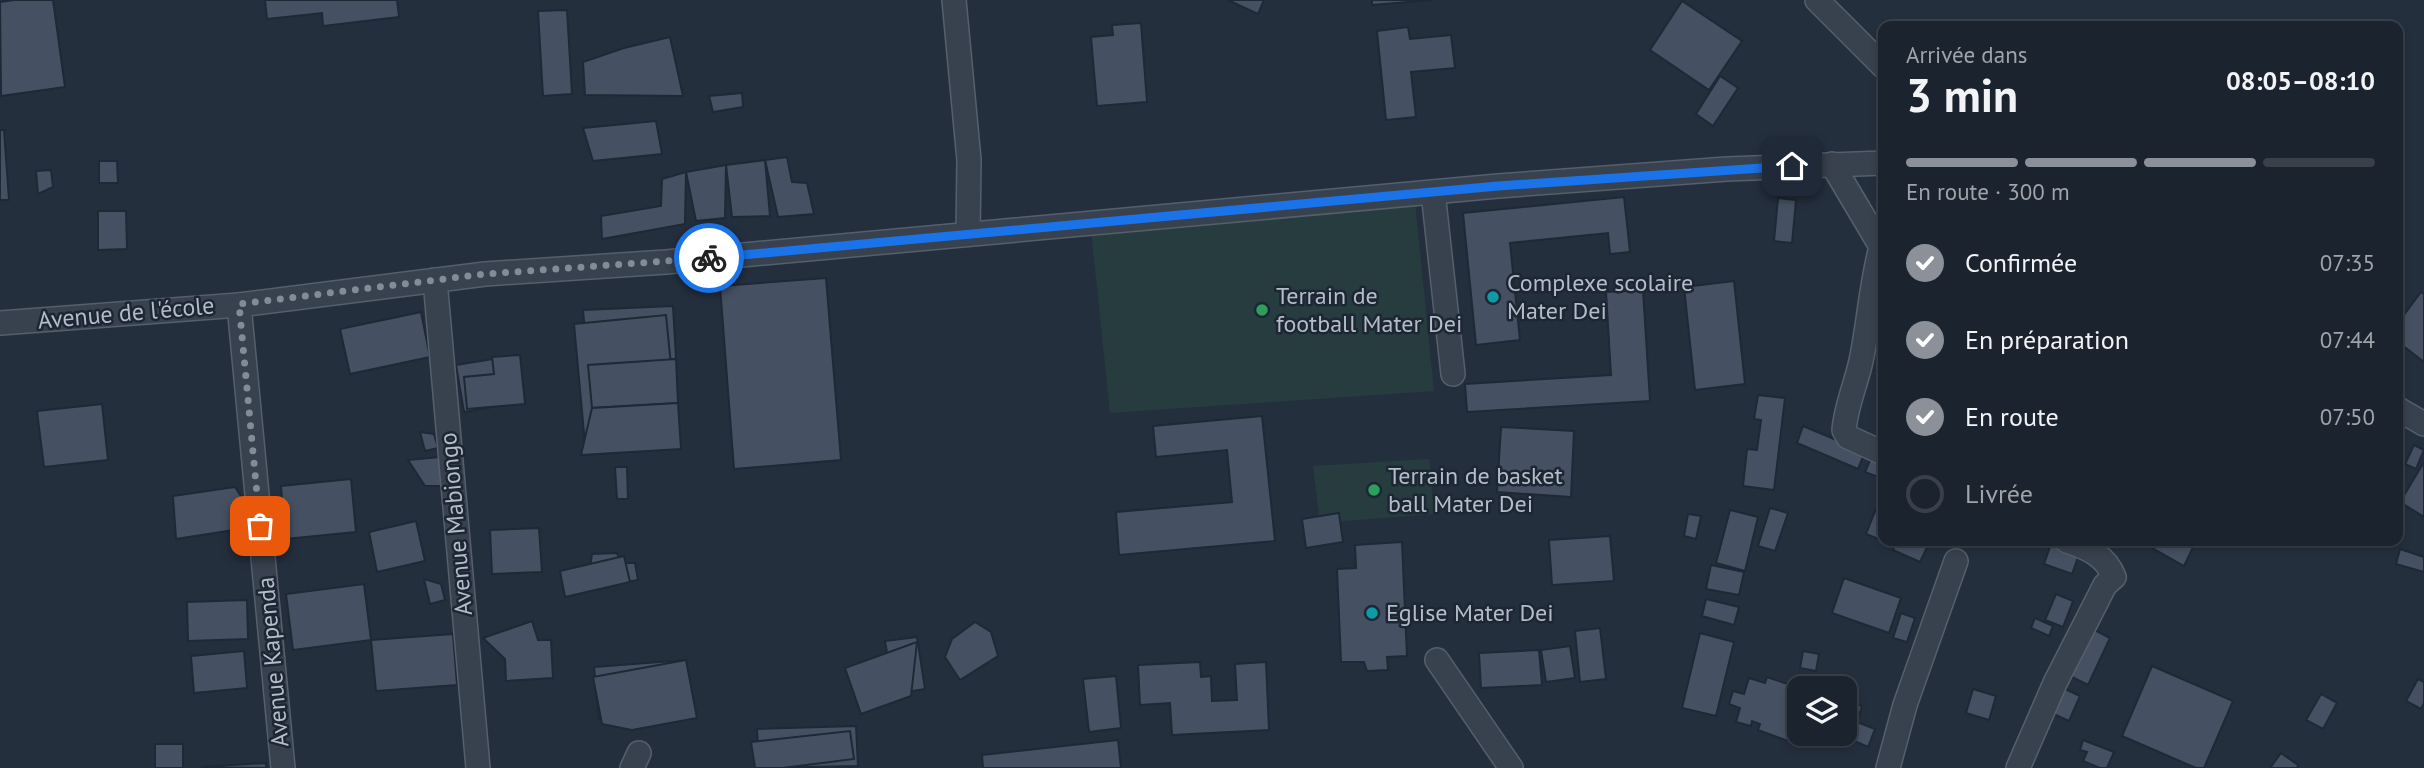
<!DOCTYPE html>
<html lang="fr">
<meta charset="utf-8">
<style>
body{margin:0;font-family:"PT Sans",sans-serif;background:#242b36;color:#f1f3f6;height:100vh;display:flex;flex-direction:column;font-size:26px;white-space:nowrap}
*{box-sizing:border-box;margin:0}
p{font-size:23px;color:#a0a4aa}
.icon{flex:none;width:38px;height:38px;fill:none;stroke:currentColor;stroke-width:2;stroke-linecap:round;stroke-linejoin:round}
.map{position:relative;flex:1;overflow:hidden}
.details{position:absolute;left:1878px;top:21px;width:525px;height:525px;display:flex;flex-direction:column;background:#1b232e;border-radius:14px;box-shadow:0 4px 10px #0003,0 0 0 2px #39404a}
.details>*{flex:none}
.buttons{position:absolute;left:1787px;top:676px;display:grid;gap:14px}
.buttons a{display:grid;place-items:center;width:70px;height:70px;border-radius:14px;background:#1b232e;box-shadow:0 4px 10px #0003,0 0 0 2px #39404a;font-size:35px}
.pin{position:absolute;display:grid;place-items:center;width:60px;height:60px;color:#fff;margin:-30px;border-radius:14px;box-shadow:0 4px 10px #0006}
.courier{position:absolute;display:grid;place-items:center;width:70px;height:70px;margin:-35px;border:5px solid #1a73e8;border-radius:50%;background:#fff;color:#222;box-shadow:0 2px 9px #0007}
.headline em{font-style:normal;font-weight:600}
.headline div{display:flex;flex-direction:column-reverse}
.headline{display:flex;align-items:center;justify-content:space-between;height:119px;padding:0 28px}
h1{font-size:46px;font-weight:600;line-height:52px}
.bar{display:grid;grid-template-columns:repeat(4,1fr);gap:10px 7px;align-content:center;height:84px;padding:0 28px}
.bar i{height:9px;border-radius:5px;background:#39404a}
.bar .current{background:#8c9099}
.bar p{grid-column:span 4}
ol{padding:0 28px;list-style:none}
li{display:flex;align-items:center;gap:21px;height:77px}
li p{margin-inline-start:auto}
li .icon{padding:7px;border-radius:50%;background:#8c9099;color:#fff;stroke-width:4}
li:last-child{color:#a0a4aa}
li i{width:38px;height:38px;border:4px solid #39404a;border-radius:50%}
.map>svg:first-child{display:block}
.green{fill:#263c3f}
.building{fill:#455162;stroke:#1f2835;stroke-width:2}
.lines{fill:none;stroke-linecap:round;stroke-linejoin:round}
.minor-casing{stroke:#565f6c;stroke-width:26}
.minor{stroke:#38414e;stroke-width:23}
.done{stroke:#828b98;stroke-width:7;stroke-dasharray:0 12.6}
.route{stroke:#1a73e8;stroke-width:9}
.culture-dot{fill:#0f9aa8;stroke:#1d2633;stroke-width:2.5}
.leisure-dot{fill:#2e9e5b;stroke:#1d2633;stroke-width:2.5}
.labels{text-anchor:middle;stroke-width:5;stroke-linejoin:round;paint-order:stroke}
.poi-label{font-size:24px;fill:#b4bcc9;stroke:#1d2633;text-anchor:start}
.street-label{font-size:24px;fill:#b4bcc9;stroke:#1d2633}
</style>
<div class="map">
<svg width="2424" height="768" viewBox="0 0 2424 768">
<rect width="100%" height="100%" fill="#242f3e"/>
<g class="green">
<path d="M 1415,202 L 1434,391 L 1110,413 L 1091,230 Z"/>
<path d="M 1429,459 L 1434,514 L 1320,523 L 1313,466 Z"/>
</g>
<g class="building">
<path d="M 14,0 L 53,0 L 65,87 L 1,96 L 0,2 Z"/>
<path d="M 265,0 L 397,0 L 399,17 L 323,26 L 322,13 L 267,19 Z"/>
<path d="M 1228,0 L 1264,0 L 1258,14 Z"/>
<path d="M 1372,0 L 1433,0 L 1372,5 Z"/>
<path d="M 1682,1 L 1742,41 L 1709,90 L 1650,50 Z"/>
<path d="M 567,10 L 572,94 L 543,96 L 538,11 Z"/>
<path d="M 1141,23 L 1147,102 L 1097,106 L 1091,37 L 1113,35 L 1112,25 Z"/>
<path d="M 1408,27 L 1410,39 L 1451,35 L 1455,68 L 1411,72 L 1416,117 L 1386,120 L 1377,31 Z"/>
<path d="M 670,37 L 683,96 L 585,95 L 583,62 L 624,48 Z"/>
<path d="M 1720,76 L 1738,88 L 1713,126 L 1696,114 Z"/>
<path d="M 742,93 L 743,107 L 713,112 L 709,96 Z"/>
<path d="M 656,121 L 662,154 L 593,161 L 583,128 Z"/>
<path d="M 0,130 L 4,130 L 9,200 L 0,200 Z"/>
<path d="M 787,157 L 792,182 L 807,183 L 814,214 L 778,217 L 765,160 Z"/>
<path d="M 765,160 L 770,216 L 732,217 L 726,165 Z"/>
<path d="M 99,161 L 117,161 L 118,183 L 99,183 Z"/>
<path d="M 726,165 L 725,218 L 696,221 L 686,172 Z"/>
<path d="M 51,170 L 53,187 L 38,194 L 36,171 Z"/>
<path d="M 686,172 L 685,224 L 602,239 L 601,216 L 661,206 L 662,179 Z"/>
<path d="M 1624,197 L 1630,252 L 1610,254 L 1608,233 L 1510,243 L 1520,340 L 1476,345 L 1463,213 Z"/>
<path d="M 1778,198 L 1796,200 L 1792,243 L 1774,241 Z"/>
<path d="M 98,211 L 126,211 L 127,249 L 98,250 Z"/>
<path d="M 826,278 L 841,460 L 734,469 L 720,286 Z"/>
<path d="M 1734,281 L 1745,384 L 1695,390 L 1684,287 Z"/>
<path d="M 1643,290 L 1650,401 L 1467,412 L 1465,384 L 1611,375 L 1606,292 Z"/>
<path d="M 2421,292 L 2424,294 L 2424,362 L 2398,342 L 2398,323 Z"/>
<path d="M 673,306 L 676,359 L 588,365 L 583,310 Z"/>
<path d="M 421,312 L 430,357 L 350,374 L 340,329 Z"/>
<path d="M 666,315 L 679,447 L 586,455 L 574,324 Z"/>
<path d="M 517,355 L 525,401 L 464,412 L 456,365 Z"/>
<path d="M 520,355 L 525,404 L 467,409 L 464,377 L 494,374 L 492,357 Z"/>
<path d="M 676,359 L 678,403 L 592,408 L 588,365 Z"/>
<path d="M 1758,395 L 1785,398 L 1774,490 L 1743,486 L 1747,449 L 1757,450 L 1761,420 L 1754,419 Z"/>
<path d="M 678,403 L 681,449 L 581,455 L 592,408 Z"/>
<path d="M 102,404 L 108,460 L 44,467 L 37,411 Z"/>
<path d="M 1262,416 L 1275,541 L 1119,555 L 1116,512 L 1232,502 L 1227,450 L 1156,457 L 1153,426 Z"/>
<path d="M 1803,426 L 1865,452 L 1858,469 L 1797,443 Z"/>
<path d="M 1501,427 L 1574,431 L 1571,497 L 1497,492 Z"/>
<path d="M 420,432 L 434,434 L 438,448 L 425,451 Z"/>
<path d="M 2414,445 L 2424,450 L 2416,469 L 2405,464 Z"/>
<path d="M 440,457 L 443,486 L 425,486 L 408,460 Z"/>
<path d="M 1871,458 L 1883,463 L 1883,479 L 1865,472 Z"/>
<path d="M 2424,462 L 2424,517 L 2400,502 Z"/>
<path d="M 615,467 L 627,467 L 628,499 L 617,499 Z"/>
<path d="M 351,479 L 356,532 L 285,539 L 281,486 Z"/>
<path d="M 235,487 L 260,526 L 176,539 L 173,496 Z"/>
<path d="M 1883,491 L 1883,541 L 1896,541 L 1894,545 L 1866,534 Z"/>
<path d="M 1770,508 L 1788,513 L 1775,551 L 1758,546 Z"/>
<path d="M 1730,510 L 1758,517 L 1745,571 L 1716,563 Z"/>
<path d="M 1339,513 L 1343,542 L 1306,548 L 1302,519 Z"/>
<path d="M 1688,514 L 1701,516 L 1696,539 L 1684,536 Z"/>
<path d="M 416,521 L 425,561 L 377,572 L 369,532 Z"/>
<path d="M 539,528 L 542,572 L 492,574 L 490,530 Z"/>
<path d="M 1610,536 L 1614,581 L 1552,585 L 1549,540 Z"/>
<path d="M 1897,541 L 1930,541 L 1920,562 L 1893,550 Z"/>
<path d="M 2052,541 L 2067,541 L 2082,546 L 2072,574 L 2044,564 Z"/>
<path d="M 2140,541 L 2196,541 L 2184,566 Z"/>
<path d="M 1402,542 L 1407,656 L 1387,657 L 1388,670 L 1367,671 L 1364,662 L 1341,662 L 1337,569 L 1356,568 L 1355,545 Z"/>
<path d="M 2400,549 L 2424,557 L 2424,572 L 2396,564 Z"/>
<path d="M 617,553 L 621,563 L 635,563 L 638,580 L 572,591 L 567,571 L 590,568 L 592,554 Z"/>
<path d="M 624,556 L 630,582 L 565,597 L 560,571 Z"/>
<path d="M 1711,565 L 1744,572 L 1739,595 L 1706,589 Z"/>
<path d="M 1844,578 L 1901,598 L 1889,633 L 1832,613 Z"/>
<path d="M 424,579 L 441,584 L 445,600 L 430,604 Z"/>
<path d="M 364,584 L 371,640 L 293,650 L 286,594 Z"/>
<path d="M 2056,594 L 2073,601 L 2063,627 L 2045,620 Z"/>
<path d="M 1706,599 L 1739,607 L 1734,625 L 1702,616 Z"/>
<path d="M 247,600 L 248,639 L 188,641 L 187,602 Z"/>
<path d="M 1901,613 L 1915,618 L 1907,642 L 1893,638 Z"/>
<path d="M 2035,618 L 2053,626 L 2049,636 L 2031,628 Z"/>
<path d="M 532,621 L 538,640 L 551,640 L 553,678 L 506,681 L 505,659 L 483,638 Z"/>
<path d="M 975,622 L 991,632 L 998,656 L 960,680 L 945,657 L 952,639 Z"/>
<path d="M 2089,627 L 2110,638 L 2088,685 L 2066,674 Z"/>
<path d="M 1600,628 L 1606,679 L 1580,682 L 1575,631 Z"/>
<path d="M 1700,633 L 1734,642 L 1716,716 L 1682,708 Z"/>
<path d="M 453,634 L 457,685 L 376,691 L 371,640 Z"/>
<path d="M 917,637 L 925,689 L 863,699 L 858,669 L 889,665 L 885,641 Z"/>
<path d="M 917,642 L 911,696 L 861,714 L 845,668 Z"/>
<path d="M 1570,646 L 1575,678 L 1546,682 L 1541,650 Z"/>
<path d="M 1539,650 L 1542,685 L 1481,688 L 1479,653 Z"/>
<path d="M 244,651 L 247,688 L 194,693 L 191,656 Z"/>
<path d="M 1803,651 L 1819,654 L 1816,671 L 1800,668 Z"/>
<path d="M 686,660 L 690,713 L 599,719 L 594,667 Z"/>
<path d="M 686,660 L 697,718 L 632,730 L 602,724 L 593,677 Z"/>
<path d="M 1200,662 L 1201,677 L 1211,676 L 1212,701 L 1237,700 L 1235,664 L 1266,662 L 1269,730 L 1172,735 L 1170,703 L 1140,705 L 1138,665 Z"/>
<path d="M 2152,666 L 2233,701 L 2204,768 L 2196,768 L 2122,736 Z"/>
<path d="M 1116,676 L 1121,728 L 1089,732 L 1083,679 Z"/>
<path d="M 1767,677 L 1799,688 L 1799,709 L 1788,741 L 1758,730 L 1760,724 L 1752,721 L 1751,726 L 1736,722 L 1740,708 L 1729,704 L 1733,691 L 1744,694 L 1749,678 L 1765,683 Z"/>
<path d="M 2418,679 L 2424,682 L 2424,703 L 2421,709 L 2406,701 Z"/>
<path d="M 2061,687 L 2080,696 L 2069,721 L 2049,712 Z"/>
<path d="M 1973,689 L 1996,696 L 1989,720 L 1966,713 Z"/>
<path d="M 2321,694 L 2337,703 L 2323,729 L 2306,720 Z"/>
<path d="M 1844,700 L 1862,706 L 1857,722 L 1844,717 Z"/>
<path d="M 1857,722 L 1875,729 L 1868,747 L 1850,739 Z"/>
<path d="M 856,726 L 858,766 L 759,768 L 757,729 Z"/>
<path d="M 850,731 L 854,759 L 782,768 L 755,768 L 751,742 Z"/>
<path d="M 1118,740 L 1121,768 L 983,768 L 982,755 Z"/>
<path d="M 2083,740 L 2114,752 L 2107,768 L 2100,768 L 2083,761 L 2087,752 L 2080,750 Z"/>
<rect x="155" y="744" width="28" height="24"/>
<path d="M 2281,753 L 2298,765 L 2297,768 L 2270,768 Z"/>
<path d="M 266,763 L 266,768 L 201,767 Z"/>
</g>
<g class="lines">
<g class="minor-casing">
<g id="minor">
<path d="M 954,0 L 969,160 L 968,233"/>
<path d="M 1817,0 L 1883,66"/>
<path d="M 1832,164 L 1883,250"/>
<path d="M 1433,192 L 1453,374"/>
<path d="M 1881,247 C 1871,284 1869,323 1861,361 C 1856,384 1846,406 1844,430 L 1848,437 L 1883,453"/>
<path d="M 435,280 L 478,768"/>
<path d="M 239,305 L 283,768"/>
<path d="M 0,323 L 239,305 L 485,274 L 666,262 L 1498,186 L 1727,169 L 1883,163"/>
<path d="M 2398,409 L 2424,424"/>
<path d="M 1437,660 L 1511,768"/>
<path d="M 632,768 L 639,753"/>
<path d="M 1888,768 L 1905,705 L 1956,561"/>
<path d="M 2018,768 L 2055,683 L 2105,585 L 2114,577 C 2106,556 2088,548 2067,541"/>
</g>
</g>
<use href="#minor" class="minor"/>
</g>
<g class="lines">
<path class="done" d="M 260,526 L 239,304 L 485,274 L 709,258"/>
<path class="route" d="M 709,258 L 1498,186 L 1792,166"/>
</g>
<g class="culture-dot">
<circle cx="1493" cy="297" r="7"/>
<circle cx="1372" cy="613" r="7"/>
</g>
<g class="leisure-dot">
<circle cx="1262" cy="310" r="7"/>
<circle cx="1374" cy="490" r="7"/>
</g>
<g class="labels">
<g class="poi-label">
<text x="1507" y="291">Complexe scolaire<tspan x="1507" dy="28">Mater Dei</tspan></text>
<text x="1276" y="304">Terrain de<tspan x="1276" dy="28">football Mater Dei</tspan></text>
<text x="1388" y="484">Terrain de basket<tspan x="1388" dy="28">ball Mater Dei</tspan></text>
<text x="1386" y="621">Eglise Mater Dei</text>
</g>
<g class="street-label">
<text transform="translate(126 313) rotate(-5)" y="8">Avenue de l'école</text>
<text transform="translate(456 524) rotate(-95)" y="8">Avenue Mabiongo</text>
<text transform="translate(273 662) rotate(-95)" y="8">Avenue Kapenda</text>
</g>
</g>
</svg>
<div class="buttons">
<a><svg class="icon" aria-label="layers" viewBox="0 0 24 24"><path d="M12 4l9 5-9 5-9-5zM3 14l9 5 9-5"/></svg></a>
</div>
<div class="pin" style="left:260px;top:526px;background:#ea580c"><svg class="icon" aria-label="bag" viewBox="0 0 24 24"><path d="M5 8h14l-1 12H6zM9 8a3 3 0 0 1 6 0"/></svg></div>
<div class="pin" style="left:1792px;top:166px;background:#1f2937"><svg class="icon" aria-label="home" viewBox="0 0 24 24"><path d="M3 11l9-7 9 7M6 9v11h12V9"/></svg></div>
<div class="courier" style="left:709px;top:258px"><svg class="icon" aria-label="bike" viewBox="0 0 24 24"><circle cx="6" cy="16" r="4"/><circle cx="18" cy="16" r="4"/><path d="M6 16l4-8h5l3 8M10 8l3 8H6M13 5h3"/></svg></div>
<section class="details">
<div class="headline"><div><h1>3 min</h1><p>Arrivée dans</p></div><em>08:05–08:10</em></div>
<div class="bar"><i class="current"></i><i class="current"></i><i class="current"></i><i></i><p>En route · 300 m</p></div>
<ol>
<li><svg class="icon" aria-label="check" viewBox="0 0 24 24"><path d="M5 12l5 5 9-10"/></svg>Confirmée<p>07:35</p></li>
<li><svg class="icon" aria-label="check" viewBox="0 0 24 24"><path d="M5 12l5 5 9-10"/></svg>En préparation<p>07:44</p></li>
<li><svg class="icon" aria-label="check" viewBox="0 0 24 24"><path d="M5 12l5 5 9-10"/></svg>En route<p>07:50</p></li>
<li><i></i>Livrée</li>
</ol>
</section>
</div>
